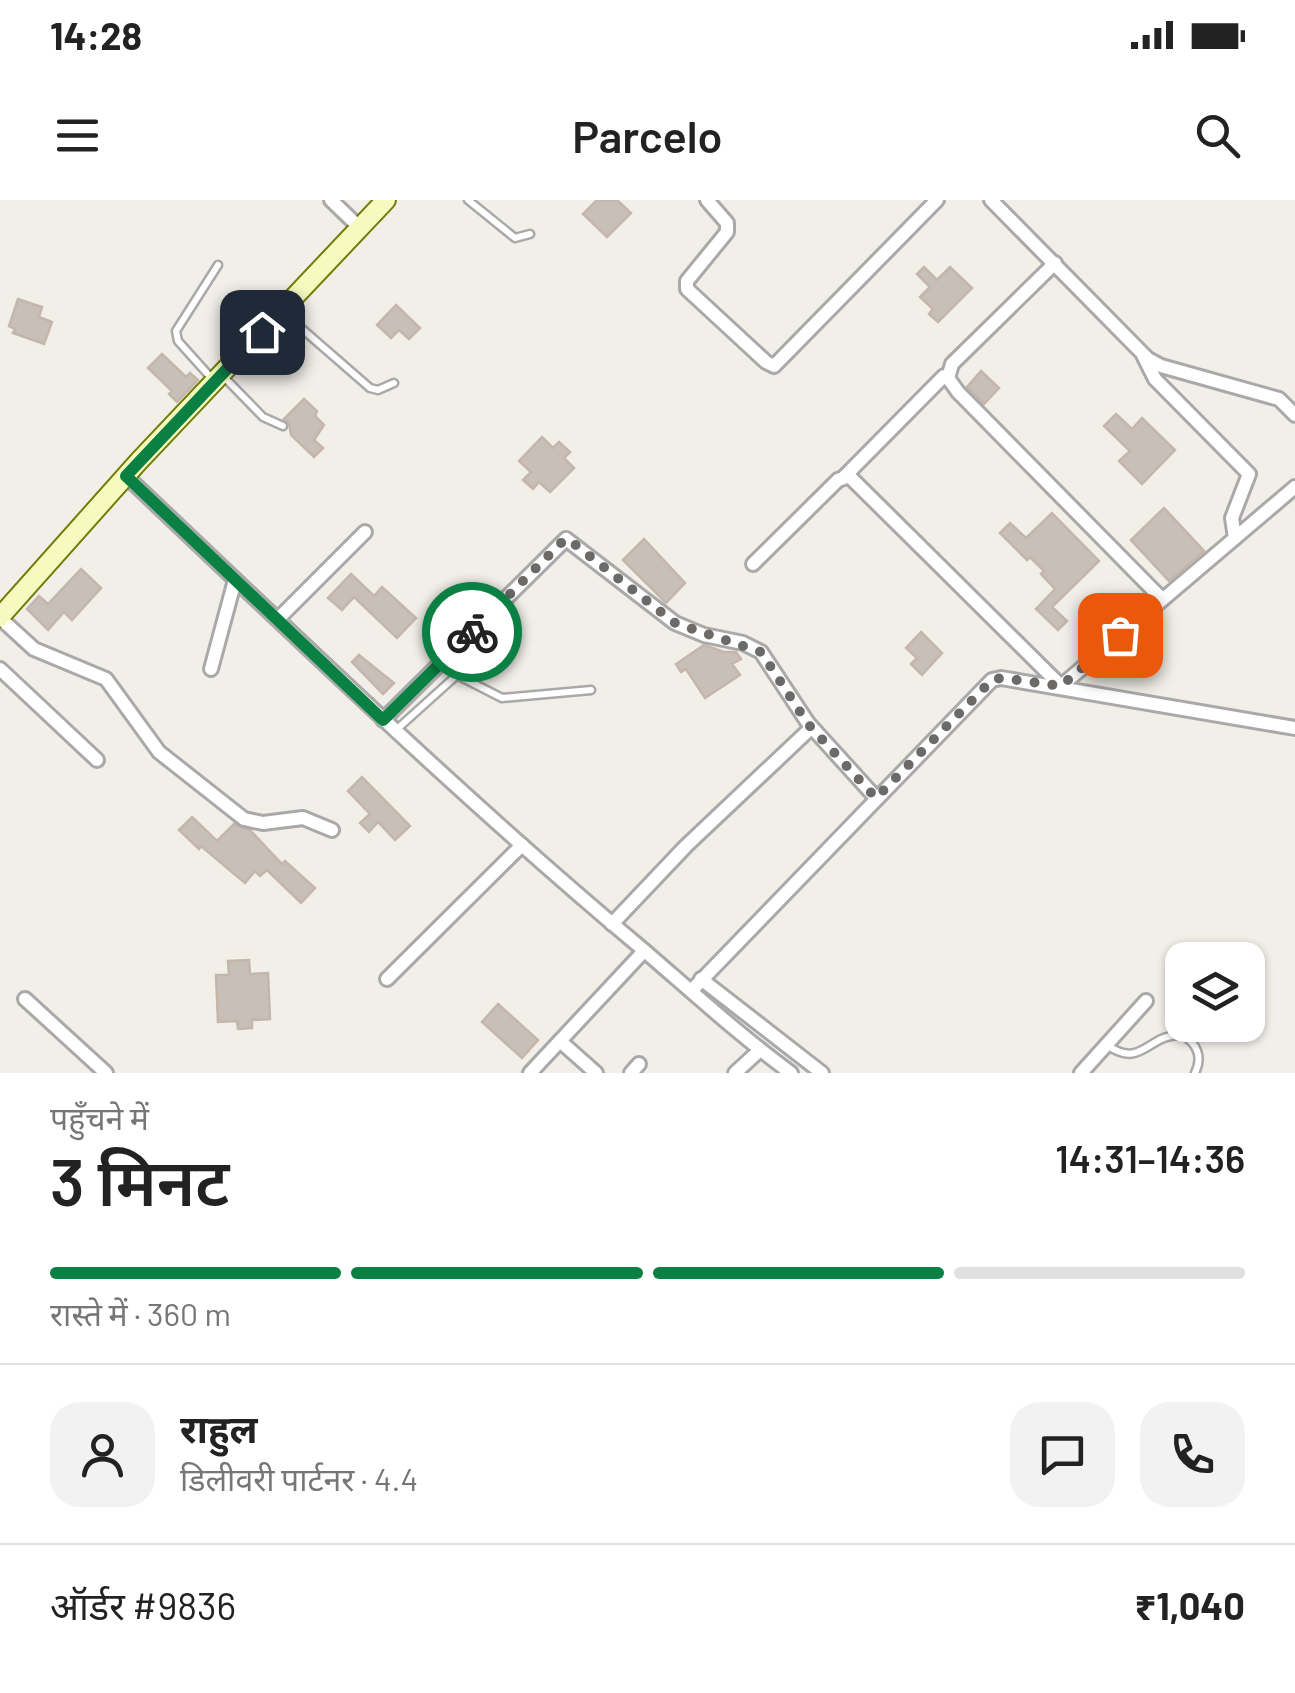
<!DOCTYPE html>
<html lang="hi">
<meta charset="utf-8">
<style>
body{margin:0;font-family:Barlow,"Noto Sans Devanagari",sans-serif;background:#f2f2f2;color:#222;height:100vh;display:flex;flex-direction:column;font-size:38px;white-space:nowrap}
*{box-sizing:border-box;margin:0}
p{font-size:32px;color:#767676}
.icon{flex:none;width:55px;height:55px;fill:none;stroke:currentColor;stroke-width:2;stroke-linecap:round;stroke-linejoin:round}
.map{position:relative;height:873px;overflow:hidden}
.panel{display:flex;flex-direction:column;background:#fff;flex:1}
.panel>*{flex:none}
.buttons{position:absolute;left:1165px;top:742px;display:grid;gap:20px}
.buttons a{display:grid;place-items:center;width:100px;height:100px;border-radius:20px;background:#fff;box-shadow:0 2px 8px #0004;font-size:50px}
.pin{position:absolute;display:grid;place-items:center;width:85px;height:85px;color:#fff;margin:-42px;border-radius:20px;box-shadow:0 5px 15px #0006}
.courier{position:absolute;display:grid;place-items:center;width:100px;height:100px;margin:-50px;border:8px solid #0b8043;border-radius:50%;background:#fff;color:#222;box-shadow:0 2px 12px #0007}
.head em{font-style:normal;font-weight:600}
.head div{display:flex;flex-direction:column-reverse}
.head{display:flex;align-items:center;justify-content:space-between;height:170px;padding:0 50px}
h1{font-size:65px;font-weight:600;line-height:75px}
.bar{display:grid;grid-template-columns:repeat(4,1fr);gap:15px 10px;align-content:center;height:120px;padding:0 50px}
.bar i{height:12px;border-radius:8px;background:#e0e0e0}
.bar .current{background:#0b8043}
.bar p{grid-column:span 4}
.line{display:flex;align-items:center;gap:25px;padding:0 50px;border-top:2px solid #e0e0e0}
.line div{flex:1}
.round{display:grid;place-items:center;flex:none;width:105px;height:105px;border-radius:30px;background:#f2f2f2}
.status{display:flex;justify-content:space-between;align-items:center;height:70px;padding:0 50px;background:#fff;direction:ltr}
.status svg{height:28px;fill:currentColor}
header{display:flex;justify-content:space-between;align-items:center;height:130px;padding:0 50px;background:#fff;font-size:45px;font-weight:600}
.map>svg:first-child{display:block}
.building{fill:#c7bfb8;stroke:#c4b6ab;stroke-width:2.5}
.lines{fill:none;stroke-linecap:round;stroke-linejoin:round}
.lane-casing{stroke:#a9a9a9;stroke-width:11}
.street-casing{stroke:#a9a9a9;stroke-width:18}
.secondary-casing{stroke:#707d05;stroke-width:22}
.lane{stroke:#fff;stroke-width:6}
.street{stroke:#fff;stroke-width:12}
.secondary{stroke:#f7fabf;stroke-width:18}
.done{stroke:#6b6a68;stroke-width:10;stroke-dasharray:0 18}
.route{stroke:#0b8043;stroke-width:12}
</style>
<div class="status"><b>14:28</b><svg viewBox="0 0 49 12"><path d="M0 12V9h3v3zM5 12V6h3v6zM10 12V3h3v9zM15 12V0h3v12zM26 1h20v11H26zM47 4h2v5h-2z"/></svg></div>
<header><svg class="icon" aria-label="menu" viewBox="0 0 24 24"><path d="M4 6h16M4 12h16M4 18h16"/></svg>Parcelo<svg class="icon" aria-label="search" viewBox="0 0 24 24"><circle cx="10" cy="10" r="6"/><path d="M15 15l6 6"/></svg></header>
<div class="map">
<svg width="1295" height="873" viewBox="0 0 1295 873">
<rect width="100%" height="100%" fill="#f2efe9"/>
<g class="building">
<path d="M 597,0 L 617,0 L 631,13 L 607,37 L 583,14 Z"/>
<path d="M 924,67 L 937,80 L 950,67 L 972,88 L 938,122 L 929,114 L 933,109 L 920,97 L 930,87 L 917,74 Z"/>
<path d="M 18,99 L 42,107 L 39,117 L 52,122 L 44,144 L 13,133 L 15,129 L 9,126 Z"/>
<path d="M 396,105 L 420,128 L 409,139 L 399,130 L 391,138 L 377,125 Z"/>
<path d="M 162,154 L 186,177 L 190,173 L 198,180 L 177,202 L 169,194 L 172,191 L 148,168 Z"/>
<path d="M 981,171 L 999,188 L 984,204 L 967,187 Z"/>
<path d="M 304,199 L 317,211 L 315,216 L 324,225 L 314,240 L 323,248 L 314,257 L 291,235 L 289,223 L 284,219 Z"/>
<path d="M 1116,214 L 1132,229 L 1142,218 L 1175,250 L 1142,284 L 1119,261 L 1130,251 L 1104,226 Z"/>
<path d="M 542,237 L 553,248 L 559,242 L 570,252 L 564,258 L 574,268 L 550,292 L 539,282 L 533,289 L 523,280 L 531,272 L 519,261 Z"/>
<path d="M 1164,308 L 1204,351 L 1169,381 L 1131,340 Z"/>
<path d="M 1052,313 L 1099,361 L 1052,407 L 1067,421 L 1058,430 L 1036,409 L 1055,389 L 1041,374 L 1044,371 L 1030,357 L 1027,360 L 1000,333 L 1010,323 L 1026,338 Z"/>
<path d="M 644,339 L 685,383 L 666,403 L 623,360 Z"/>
<path d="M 81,369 L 101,388 L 72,420 L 64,412 L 48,430 L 27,409 L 39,396 L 48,404 Z"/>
<path d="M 351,374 L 374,396 L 382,387 L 416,418 L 397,438 L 354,397 L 342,410 L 328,398 Z"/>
<path d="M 921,432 L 942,453 L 922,475 L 911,464 L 917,458 L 906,448 Z"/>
<path d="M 704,445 L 724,452 L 736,452 L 741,459 L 732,464 L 740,475 L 705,498 L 686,469 L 681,472 L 676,464 Z"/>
<path d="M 359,455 L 394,483 L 383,494 L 352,462 Z"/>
<path d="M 362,577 L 410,626 L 395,640 L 378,622 L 369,632 L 360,623 L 370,614 L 348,591 Z"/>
<path d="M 192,617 L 217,641 L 234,624 L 250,630 L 282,664 L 285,661 L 315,688 L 301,703 L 267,670 L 260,676 L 255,671 L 245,683 L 201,646 L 199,649 L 179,630 Z"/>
<path d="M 249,760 L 250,774 L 268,773 L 270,819 L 252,820 L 252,828 L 238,829 L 237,821 L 218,822 L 216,775 L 229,775 L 228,761 Z"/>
<path d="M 498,804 L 538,840 L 522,858 L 482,822 Z"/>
</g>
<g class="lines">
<g class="lane-casing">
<g id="lane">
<path d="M 468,0 L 515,38 L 530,34"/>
<path d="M 285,114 L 370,188 L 378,190 L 394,183"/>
<path d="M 224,177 L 263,217 L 283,226"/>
<path d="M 214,181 L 178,141 L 176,131 L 218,65"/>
<path d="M 396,530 L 457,475 L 502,498 L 591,490"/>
<path d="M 1107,845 C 1142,870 1148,833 1182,835 C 1197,843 1203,857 1195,873"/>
</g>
</g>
<g class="street-casing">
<g id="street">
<path d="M 331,0 L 360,28"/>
<path d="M 707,0 L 727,23 L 727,32 L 687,81 L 687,89 L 766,162 L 774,166 L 937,0"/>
<path d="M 991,0 L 1148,159 L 1161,166 L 1279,199 L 1295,215"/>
<path d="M 1055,63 L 952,164 L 948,178 L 958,192 L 1162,399"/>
<path d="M 126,276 C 295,436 462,598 640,747 C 690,790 738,834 791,873"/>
<path d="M 845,276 L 944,176"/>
<path d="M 1235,338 L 1295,287"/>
<path d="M 753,364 L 838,280 L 849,276 L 1061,486 L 1235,338 L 1232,318 L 1249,274 L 1155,179 L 1143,155"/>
<path d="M 0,418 L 34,449 L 106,479 L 159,552 L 244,619 L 263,623 L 303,618 L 332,630"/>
<path d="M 278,419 L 365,332"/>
<path d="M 0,469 L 97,560"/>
<path d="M 211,469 L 235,380"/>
<path d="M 383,520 L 566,339 L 675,423 L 704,435 L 743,443 L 761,452 L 808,523 L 876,598"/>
<path d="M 612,724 L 686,646 L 811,528"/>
<path d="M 387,779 L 522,645"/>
<path d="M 701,779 L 822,873"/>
<path d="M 691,791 L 992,480 L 1001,478 L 1295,528"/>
<path d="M 25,799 L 106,873"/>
<path d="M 560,841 L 596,873"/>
<path d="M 530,873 L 644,751"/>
<path d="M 631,873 L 639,864"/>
<path d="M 735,873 L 760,850"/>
<path d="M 1081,873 L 1146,801"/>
</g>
</g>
<g class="secondary-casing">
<path id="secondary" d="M 0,417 L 139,261 L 386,0"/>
</g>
<use href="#lane" class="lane"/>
<use href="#street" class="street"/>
<use href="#secondary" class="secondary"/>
</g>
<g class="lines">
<path class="done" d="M 472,432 L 564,340 L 568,339 L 675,423 L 761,452 L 808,524 L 876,598 L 992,480 L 1001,478 L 1061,486 L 1120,435"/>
<path class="route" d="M 262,132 L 126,276 L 383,520 L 472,432"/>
</g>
</svg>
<div class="buttons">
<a><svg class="icon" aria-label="layers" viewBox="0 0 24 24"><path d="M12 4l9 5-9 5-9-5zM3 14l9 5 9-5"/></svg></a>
</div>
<div class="pin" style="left:1120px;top:435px;background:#ea580c"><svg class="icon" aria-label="bag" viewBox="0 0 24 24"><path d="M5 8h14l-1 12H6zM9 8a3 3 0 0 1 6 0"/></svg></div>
<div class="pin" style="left:262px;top:132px;background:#1f2937"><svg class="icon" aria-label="home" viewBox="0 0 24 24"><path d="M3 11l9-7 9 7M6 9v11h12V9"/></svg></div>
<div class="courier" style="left:472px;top:432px"><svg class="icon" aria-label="bike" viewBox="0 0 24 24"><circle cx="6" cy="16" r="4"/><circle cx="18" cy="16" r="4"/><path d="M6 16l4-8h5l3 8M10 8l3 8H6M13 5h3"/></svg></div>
</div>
<section class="panel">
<div class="head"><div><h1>3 मिनट</h1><p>पहुँचने में</p></div><em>14:31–14:36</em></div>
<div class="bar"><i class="current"></i><i class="current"></i><i class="current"></i><i></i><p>रास्ते में · 360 m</p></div>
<div class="line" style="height:180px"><a class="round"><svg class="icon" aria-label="person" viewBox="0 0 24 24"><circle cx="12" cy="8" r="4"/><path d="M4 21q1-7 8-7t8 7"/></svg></a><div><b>राहुल</b><p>डिलीवरी पार्टनर · 4.4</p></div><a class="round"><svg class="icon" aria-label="chat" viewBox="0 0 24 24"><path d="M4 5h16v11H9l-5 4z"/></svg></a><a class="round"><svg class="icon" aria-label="phone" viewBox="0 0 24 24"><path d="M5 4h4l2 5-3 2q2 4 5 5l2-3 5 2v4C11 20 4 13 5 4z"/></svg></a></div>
<div class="line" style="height:130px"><div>ऑर्डर #9836</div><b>₹1,040</b></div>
</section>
